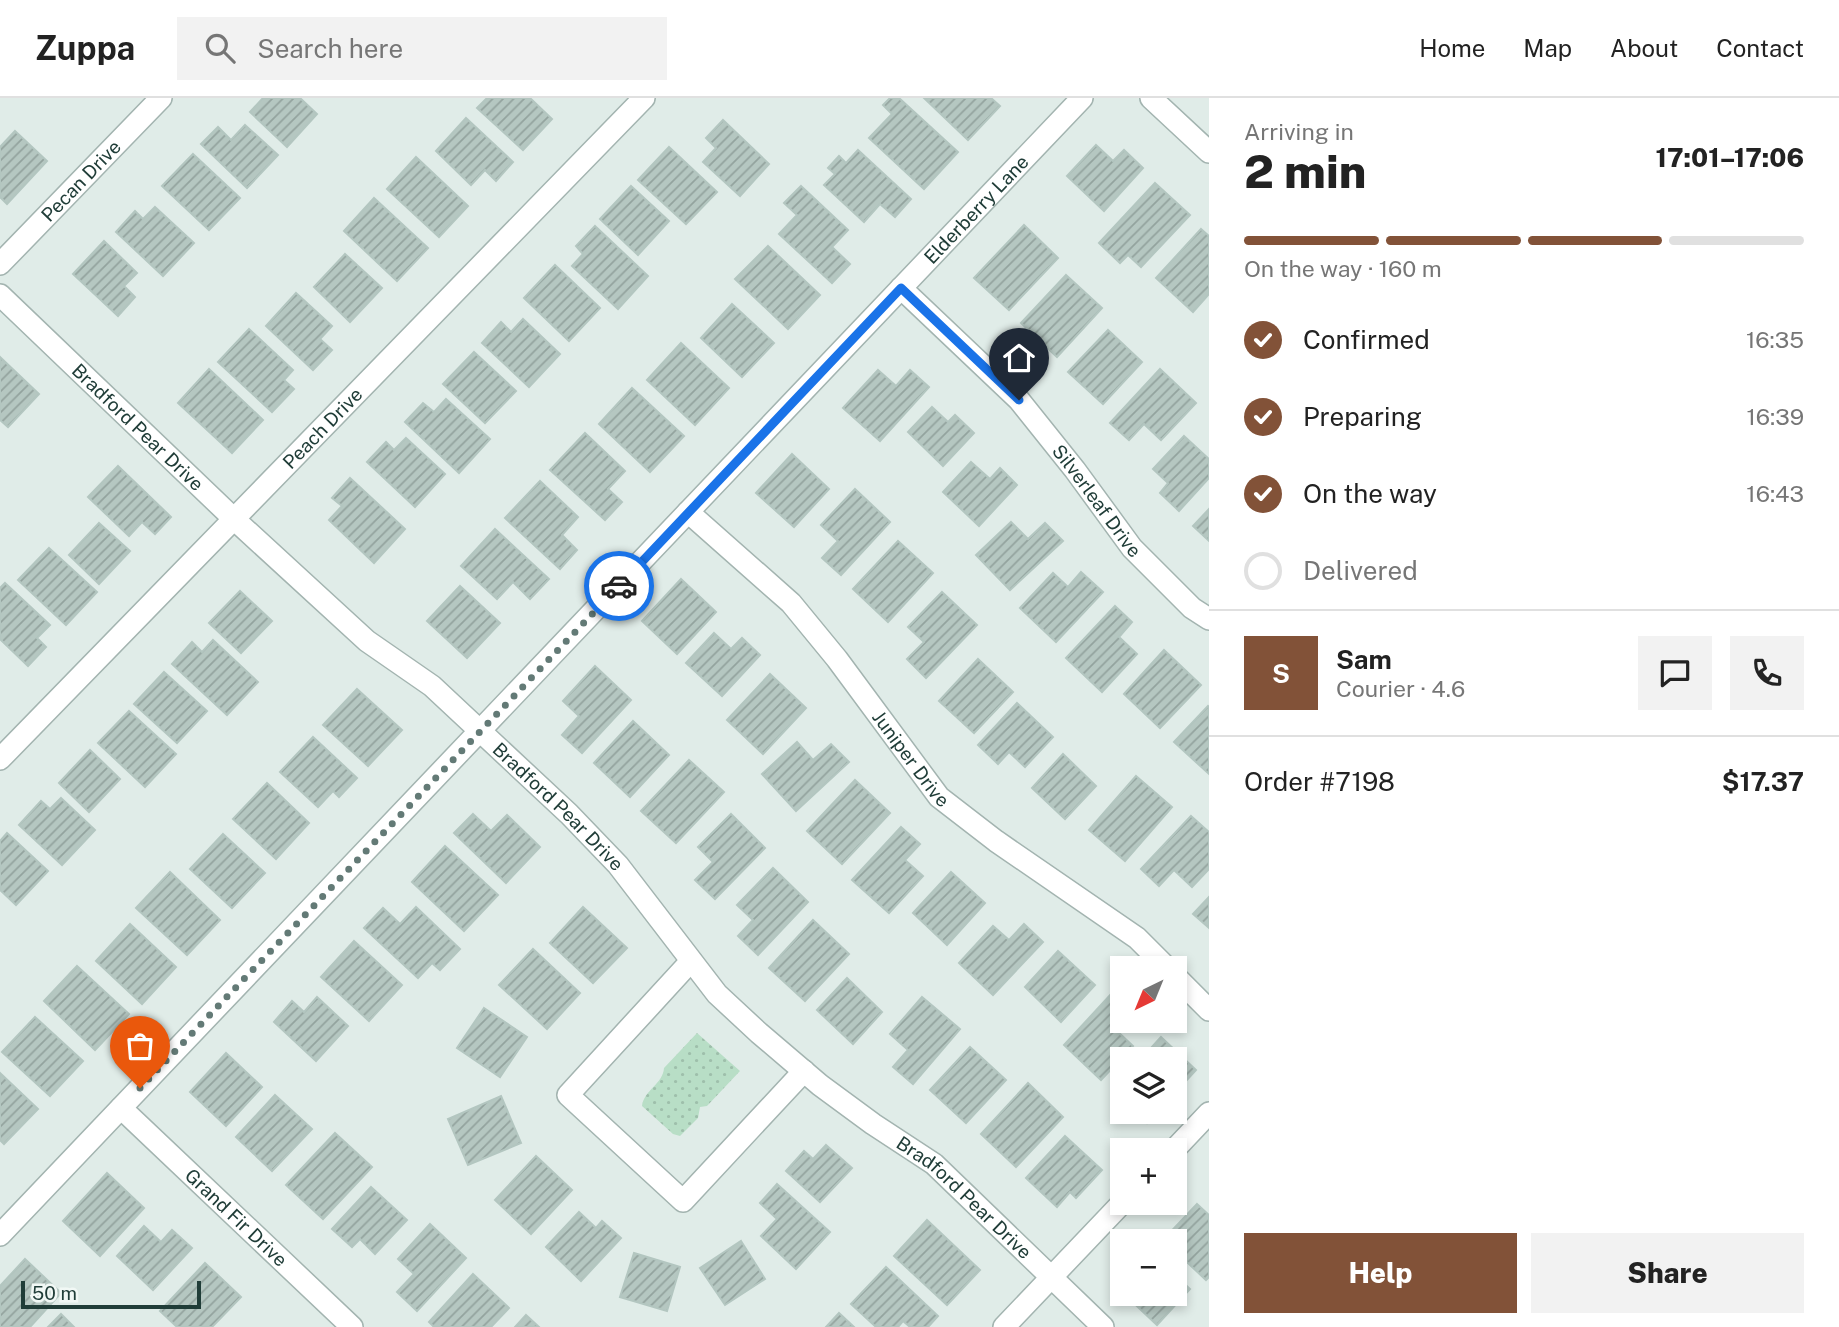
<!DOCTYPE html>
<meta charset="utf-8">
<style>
body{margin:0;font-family:"Public Sans",sans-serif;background:#f2f2f2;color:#222;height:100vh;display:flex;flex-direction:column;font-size:26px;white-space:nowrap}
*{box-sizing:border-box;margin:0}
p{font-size:23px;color:#767676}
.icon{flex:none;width:38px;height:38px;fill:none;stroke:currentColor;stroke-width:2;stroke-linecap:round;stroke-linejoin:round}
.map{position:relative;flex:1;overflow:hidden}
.sheet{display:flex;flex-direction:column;background:#fff;width:630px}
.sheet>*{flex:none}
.needle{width:46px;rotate:223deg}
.tools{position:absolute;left:1110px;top:858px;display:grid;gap:14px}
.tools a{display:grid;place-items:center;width:77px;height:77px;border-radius:0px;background:#fff;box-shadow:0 4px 10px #0003;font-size:35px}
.scale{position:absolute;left:21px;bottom:18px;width:180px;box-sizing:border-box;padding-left:7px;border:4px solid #203d38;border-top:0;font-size:19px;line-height:24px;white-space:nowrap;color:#203d38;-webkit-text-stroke:5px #f1f8f5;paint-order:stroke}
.pin{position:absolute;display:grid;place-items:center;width:60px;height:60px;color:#fff;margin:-72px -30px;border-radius:50% 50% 50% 0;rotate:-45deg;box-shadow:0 0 7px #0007}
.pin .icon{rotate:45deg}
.courier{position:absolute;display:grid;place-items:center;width:70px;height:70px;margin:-35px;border:5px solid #1a73e8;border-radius:50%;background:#fff;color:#222;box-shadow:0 2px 9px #0007}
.summary em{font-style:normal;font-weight:800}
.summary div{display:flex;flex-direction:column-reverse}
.summary{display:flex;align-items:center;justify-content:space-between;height:119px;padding:0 35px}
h1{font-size:46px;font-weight:800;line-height:52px}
.bar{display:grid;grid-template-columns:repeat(4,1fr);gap:10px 7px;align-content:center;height:84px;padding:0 35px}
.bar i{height:9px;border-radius:5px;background:#e0e0e0}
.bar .active{background:#825238}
.bar p{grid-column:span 4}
.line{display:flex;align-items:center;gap:18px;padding:0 35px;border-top:2px solid #e0e0e0}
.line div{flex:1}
.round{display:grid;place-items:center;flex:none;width:74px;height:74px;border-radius:0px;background:#f2f2f2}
ol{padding:0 35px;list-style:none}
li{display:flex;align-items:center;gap:21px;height:77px}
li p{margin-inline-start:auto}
li .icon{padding:7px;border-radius:50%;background:#825238;color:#fff;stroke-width:4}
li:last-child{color:#767676}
li i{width:38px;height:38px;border:4px solid #e0e0e0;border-radius:50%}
.action{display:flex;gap:14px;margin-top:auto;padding:14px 35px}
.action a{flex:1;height:80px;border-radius:0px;background:#825238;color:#fff;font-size:28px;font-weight:800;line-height:80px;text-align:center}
.action a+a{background:#f2f2f2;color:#222}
header{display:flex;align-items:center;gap:42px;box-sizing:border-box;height:98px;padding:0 35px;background:#fff;border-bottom:2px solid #e0e0e0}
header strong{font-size:33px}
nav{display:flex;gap:38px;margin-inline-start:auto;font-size:24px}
.search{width:490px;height:63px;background:#f2f2f2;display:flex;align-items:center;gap:18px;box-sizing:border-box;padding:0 24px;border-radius:0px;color:#767676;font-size:26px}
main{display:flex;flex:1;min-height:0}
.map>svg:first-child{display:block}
.park{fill:url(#park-dots)}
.building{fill:url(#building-hatch);stroke:#b3c6c0;stroke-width:2}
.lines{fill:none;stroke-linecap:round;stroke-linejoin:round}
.minor-casing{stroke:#a3b4b0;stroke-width:24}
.minor{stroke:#fff;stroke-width:21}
.done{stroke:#637a76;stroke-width:7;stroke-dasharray:0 12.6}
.route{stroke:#1a73e8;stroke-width:9}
.labels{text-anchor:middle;stroke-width:5;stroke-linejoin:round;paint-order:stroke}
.street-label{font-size:19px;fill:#203d38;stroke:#f1f8f5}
</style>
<header>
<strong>Zuppa</strong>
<div class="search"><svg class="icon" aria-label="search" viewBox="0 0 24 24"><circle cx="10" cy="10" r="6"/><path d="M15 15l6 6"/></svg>Search here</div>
<nav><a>Home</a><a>Map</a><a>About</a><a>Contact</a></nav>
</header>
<main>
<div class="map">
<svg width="1209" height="1229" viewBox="0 0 1209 1229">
<defs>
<pattern id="park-dots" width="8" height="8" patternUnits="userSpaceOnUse" patternTransform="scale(1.75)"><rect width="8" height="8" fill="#b8dec6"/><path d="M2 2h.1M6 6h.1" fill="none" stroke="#9ebfab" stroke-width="1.8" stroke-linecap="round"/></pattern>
<pattern id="building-hatch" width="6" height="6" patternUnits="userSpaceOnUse" patternTransform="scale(1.75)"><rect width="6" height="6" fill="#b5c7c1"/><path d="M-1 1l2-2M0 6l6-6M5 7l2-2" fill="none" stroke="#93a39e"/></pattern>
</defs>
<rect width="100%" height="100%" fill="#e0ece8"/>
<path class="park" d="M 697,935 L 740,973 L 707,1008 L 700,1009 L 698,1020 L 680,1038 L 673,1036 L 642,1008 C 644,992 663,986 664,970 Z"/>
<g class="building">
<path d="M 263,0 L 300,0 L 317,16 L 287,49 L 250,14 Z"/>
<path d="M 487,0 L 530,0 L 552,21 L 523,52 L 477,10 Z"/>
<path d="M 890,0 L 899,0 L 958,54 L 924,91 L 869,40 L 892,16 L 883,7 Z"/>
<path d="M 924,0 L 991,0 L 1000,8 L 968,42 Z"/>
<path d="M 466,20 L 513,64 L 496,83 L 485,72 L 471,87 L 436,53 Z"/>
<path d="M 723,22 L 769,66 L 740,98 L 703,64 L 716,50 L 706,40 Z"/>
<path d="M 245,27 L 278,57 L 247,90 L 201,46 L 218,29 L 231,42 Z"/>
<path d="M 15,33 L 47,63 L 7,106 L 0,99 L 0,49 Z"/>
<path d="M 1096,47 L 1113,63 L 1124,52 L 1143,70 L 1104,113 L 1067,78 Z"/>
<path d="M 669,49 L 717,94 L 686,126 L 638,82 Z"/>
<path d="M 858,52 L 911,101 L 895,119 L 880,106 L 864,124 L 824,87 L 835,76 L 828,70 L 839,58 L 846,65 Z"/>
<path d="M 193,56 L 240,100 L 209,132 L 162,88 Z"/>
<path d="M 416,59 L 468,108 L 439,139 L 387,91 Z"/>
<path d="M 1155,85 L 1190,117 L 1141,169 L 1128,157 L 1120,165 L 1099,145 Z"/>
<path d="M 631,88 L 669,123 L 638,157 L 600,121 Z"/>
<path d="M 801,88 L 848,132 L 832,149 L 850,166 L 832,185 L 779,136 L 797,117 L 784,105 Z"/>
<path d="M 374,100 L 428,150 L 397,183 L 344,133 Z"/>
<path d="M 155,109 L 194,145 L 163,178 L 116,134 L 135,113 L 143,121 Z"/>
<path d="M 1024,127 L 1058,160 L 1009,212 L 974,180 Z"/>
<path d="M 595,128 L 648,178 L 618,211 L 572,168 L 583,156 L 576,148 Z"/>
<path d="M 1201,131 L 1209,138 L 1209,196 L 1193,214 L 1156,180 Z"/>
<path d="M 104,143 L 137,175 L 124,188 L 135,199 L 118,218 L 73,176 Z"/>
<path d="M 768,148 L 820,197 L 788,231 L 735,181 Z"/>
<path d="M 345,156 L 382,190 L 350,224 L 314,189 Z"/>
<path d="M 555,167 L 600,210 L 569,243 L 524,200 Z"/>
<path d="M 1066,177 L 1102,210 L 1057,259 L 1021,225 Z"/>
<path d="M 296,195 L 332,228 L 320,241 L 332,252 L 313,272 L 266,228 Z"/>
<path d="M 732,206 L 774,245 L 742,279 L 701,240 Z"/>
<path d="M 523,221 L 560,256 L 529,289 L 482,245 L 501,224 L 511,234 Z"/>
<path d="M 249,231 L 293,272 L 284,282 L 294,291 L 272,314 L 218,264 Z"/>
<path d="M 1108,232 L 1142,264 L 1103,306 L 1068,274 Z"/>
<path d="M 681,245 L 729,290 L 695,327 L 647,282 Z"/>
<path d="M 474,254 L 516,293 L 485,325 L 443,286 Z"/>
<path d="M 0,259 L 39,296 L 8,329 L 0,322 Z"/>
<path d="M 209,271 L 263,322 L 232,355 L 178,305 Z"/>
<path d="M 1160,271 L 1196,305 L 1161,342 L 1144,326 L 1129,342 L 1110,325 Z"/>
<path d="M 878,272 L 896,288 L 910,272 L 929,289 L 880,343 L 843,310 Z"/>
<path d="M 632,290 L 684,338 L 650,374 L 599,326 Z"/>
<path d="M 446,301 L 490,341 L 459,375 L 405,324 L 423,305 L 434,314 Z"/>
<path d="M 932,309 L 948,324 L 955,317 L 974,335 L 943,368 L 908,334 Z"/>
<path d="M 585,335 L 625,373 L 608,391 L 622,404 L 605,422 L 550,372 Z"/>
<path d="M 1184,338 L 1209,361 L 1209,380 L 1179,413 L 1160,395 L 1168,385 L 1153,371 Z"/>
<path d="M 406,340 L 445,376 L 415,409 L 367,364 L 386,344 L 394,352 Z"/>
<path d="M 792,356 L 829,391 L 794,429 L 756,395 Z"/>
<path d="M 971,364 L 990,381 L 1000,370 L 1017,387 L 979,428 L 943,394 Z"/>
<path d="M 118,368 L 171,419 L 155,436 L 142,424 L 129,438 L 88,399 Z"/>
<path d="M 350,380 L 405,431 L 374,465 L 329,422 L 342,408 L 332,400 Z"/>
<path d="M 540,383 L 578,419 L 562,437 L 577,452 L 560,471 L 505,420 Z"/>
<path d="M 855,391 L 890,424 L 841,477 L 822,460 L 838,443 L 821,427 Z"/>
<path d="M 1209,411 L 1209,443 L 1193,428 Z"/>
<path d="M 1011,424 L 1028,441 L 1045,425 L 1063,443 L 1010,492 L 976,457 Z"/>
<path d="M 99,425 L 130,453 L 99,486 L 69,457 Z"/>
<path d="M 495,431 L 549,481 L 530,501 L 513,484 L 497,501 L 461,468 Z"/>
<path d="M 898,443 L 933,475 L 888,524 L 853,491 Z"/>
<path d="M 49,450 L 97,494 L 66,527 L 18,482 Z"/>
<path d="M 1081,474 L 1103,494 L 1056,544 L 1020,510 L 1053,475 L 1068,489 Z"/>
<path d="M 681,481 L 716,514 L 677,556 L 642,523 Z"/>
<path d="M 5,485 L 50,527 L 37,540 L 46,549 L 28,568 L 0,541 L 0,490 Z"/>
<path d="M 460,488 L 500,525 L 467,560 L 427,523 Z"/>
<path d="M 240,493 L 272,523 L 241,555 L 209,525 Z"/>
<path d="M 942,494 L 977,527 L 926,580 L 907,561 L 924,544 L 908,529 Z"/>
<path d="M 1115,508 L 1132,524 L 1119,539 L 1137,556 L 1102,594 L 1066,560 Z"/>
<path d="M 714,535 L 731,551 L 742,540 L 760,557 L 722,598 L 686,565 Z"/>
<path d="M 213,542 L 258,584 L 227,617 L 172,566 L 192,544 L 202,554 Z"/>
<path d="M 1164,552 L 1201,587 L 1160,630 L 1124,596 Z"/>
<path d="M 978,561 L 1013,594 L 974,635 L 939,603 Z"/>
<path d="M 595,568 L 631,602 L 582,655 L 562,637 L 579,618 L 563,603 Z"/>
<path d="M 164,574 L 207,613 L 177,645 L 134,606 Z"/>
<path d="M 770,576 L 806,610 L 763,656 L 727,622 Z"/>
<path d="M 357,591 L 402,632 L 368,668 L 323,627 Z"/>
<path d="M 1017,605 L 1053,639 L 1025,669 L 1009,654 L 998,666 L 978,647 Z"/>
<path d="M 1208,608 L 1209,609 L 1209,676 L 1174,644 Z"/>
<path d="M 129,613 L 176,656 L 145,689 L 98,645 Z"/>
<path d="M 633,623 L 669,657 L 630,699 L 594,665 Z"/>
<path d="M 313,639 L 357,680 L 339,699 L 333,693 L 318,709 L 280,674 Z"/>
<path d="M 797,644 L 813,662 L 831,646 L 849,664 L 796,713 L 762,676 Z"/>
<path d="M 90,652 L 120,681 L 89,714 L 59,685 Z"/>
<path d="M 1063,656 L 1096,688 L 1065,721 L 1032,690 Z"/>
<path d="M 689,662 L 724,694 L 676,745 L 641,713 Z"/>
<path d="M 1136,678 L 1172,709 L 1125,763 L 1089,732 Z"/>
<path d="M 855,682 L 890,715 L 842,766 L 807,733 Z"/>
<path d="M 267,685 L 309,725 L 276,761 L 233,721 Z"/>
<path d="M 61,700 L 95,732 L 62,767 L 19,727 L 41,703 L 50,711 Z"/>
<path d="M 473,716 L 491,733 L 507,717 L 540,749 L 506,785 L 454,735 Z"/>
<path d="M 731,716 L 765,750 L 715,801 L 695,782 L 713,764 L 698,749 Z"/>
<path d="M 1191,718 L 1209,734 L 1209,771 L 1192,789 L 1174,772 L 1159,788 L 1141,771 Z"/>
<path d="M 901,729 L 920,746 L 905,762 L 923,778 L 889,815 L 852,782 Z"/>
<path d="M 7,735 L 48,773 L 16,807 L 0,792 L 0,743 Z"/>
<path d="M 223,736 L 265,775 L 232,810 L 190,771 Z"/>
<path d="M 445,748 L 498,797 L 464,833 L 412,784 Z"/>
<path d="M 773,770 L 808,804 L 758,857 L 738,838 L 753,822 L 737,807 Z"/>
<path d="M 170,774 L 220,822 L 187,857 L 136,810 Z"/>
<path d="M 951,774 L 985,805 L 947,847 L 913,815 Z"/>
<path d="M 1209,799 L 1209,830 L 1193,816 Z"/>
<path d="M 416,809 L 460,851 L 440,872 L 432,865 L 418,880 L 364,830 L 383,810 L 400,826 Z"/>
<path d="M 583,809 L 627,850 L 593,885 L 550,845 Z"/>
<path d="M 813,822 L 849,856 L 805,903 L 769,870 Z"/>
<path d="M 130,826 L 176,869 L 142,906 L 96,863 Z"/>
<path d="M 1024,826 L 1043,844 L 993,897 L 959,865 L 993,828 L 1009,842 Z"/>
<path d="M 354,843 L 402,887 L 369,923 L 321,879 Z"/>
<path d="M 533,851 L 580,895 L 547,931 L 499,887 Z"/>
<path d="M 1058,853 L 1095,887 L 1061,924 L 1025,889 Z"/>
<path d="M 77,868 L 129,916 L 95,952 L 44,903 Z"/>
<path d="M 847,880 L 882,914 L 853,946 L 817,912 Z"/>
<path d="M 1113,894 L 1122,902 L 1122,922 L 1125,922 L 1116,932 L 1133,948 L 1101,982 L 1064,947 Z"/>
<path d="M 317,899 L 348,928 L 316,963 L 274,924 L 292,903 L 304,914 Z"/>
<path d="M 922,899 L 960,931 L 913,986 L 893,969 L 908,952 L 890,936 Z"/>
<path d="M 484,910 L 527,939 L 500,979 L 457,950 Z"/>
<path d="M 35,919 L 83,963 L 50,998 L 2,954 Z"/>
<path d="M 1161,939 L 1196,972 L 1174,996 L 1174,961 L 1141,961 Z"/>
<path d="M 970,949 L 1006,982 L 966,1025 L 930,992 Z"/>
<path d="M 226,955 L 262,989 L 226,1028 L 190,994 Z"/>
<path d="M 0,975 L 38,1011 L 4,1046 L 0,1042 Z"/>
<path d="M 1028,985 L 1063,1019 L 1016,1069 L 981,1036 Z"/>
<path d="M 275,997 L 312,1031 L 272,1073 L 236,1039 Z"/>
<path d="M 501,998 L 521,1045 L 468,1067 L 448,1021 Z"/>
<path d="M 1135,1013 L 1158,1013 L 1147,1025 Z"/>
<path d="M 335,1035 L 372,1069 L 323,1121 L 286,1087 Z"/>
<path d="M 1065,1038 L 1102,1072 L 1076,1100 L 1070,1094 L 1057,1109 L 1026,1080 Z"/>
<path d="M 826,1047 L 852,1070 L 820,1104 L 786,1073 L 804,1053 L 813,1061 Z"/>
<path d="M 536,1058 L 572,1092 L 531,1136 L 495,1102 Z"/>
<path d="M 107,1075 L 144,1110 L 100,1158 L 63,1123 Z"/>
<path d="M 777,1086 L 830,1134 L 796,1171 L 761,1138 L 777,1121 L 760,1105 Z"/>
<path d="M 371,1089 L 407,1122 L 375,1156 L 360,1141 L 352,1149 L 332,1131 Z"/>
<path d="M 1197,1106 L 1209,1117 L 1209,1179 L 1206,1182 L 1174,1152 L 1174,1143 L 1163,1142 Z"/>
<path d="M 579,1114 L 596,1130 L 602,1123 L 621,1140 L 581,1183 L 546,1149 Z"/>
<path d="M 927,1122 L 980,1172 L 947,1207 L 894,1158 Z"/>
<path d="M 430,1126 L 466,1160 L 417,1213 L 397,1194 L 414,1176 L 398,1161 Z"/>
<path d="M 144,1128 L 161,1144 L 172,1132 L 192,1150 L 153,1192 L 117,1158 Z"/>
<path d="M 741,1143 L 765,1181 L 725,1207 L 700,1170 Z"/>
<path d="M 634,1155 L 680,1169 L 667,1213 L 620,1199 Z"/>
<path d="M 25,1161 L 61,1195 L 30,1229 L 0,1229 L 0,1188 Z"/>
<path d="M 205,1165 L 241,1199 L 212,1229 L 177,1229 L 160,1213 Z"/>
<path d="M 886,1169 L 938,1218 L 928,1229 L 910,1229 L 903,1223 L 898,1229 L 876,1229 L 851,1206 Z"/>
<path d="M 473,1176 L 509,1210 L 491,1229 L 434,1229 L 429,1224 Z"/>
<path d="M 1174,1176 L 1190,1191 L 1157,1227 L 1123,1195 L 1174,1195 Z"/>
<path d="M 839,1215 L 854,1229 L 826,1229 Z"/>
<path d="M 61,1216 L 74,1229 L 48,1229 Z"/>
<path d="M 526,1217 L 539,1229 L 515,1229 Z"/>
</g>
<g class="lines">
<g class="minor-casing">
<g id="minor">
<path d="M 1151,0 L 1209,54"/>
<path id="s1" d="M 0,166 L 161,0"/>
<path id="s2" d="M 901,190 L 1019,302 L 1075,372 L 1132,450 L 1192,510 L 1209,521"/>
<path id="s3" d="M 0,197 L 234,421 L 367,543 L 432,588 L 569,716 L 618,767 L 717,896 L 759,935 L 820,987 L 873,1026 L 934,1066 L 1103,1229"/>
<path id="s4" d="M 688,414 L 791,505 L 837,561 L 939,699 L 996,743 L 1137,840 L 1167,870"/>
<path id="s5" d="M 0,661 L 644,0"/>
<path d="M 691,863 L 568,997 L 683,1103 L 804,973"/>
<path d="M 1174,877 L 1209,912"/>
<path id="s6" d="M 121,1010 L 352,1229"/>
<path d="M 1174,1052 L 1209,1015"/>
<path id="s7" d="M 0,1137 L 1082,0"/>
<path d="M 1004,1229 L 1123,1104"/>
</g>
</g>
<use href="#minor" class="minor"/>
</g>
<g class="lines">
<path class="done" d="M 140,990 L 619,488"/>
<path class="route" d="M 619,488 L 901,190 L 1019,302"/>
</g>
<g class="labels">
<g class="street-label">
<text dy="7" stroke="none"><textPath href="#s1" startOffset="116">Pecan Drive</textPath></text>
<text dy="7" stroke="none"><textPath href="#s7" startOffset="1416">Elderberry Lane</textPath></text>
<text dy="7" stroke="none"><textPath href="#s3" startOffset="191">Bradford Pear Drive</textPath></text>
<text dy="7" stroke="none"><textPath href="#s5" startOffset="462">Peach Drive</textPath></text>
<text dy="7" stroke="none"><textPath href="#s2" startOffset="290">Silverleaf Drive</textPath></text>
<text dy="7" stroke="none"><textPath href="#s4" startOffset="334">Juniper Drive</textPath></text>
<text dy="7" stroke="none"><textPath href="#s3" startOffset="758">Bradford Pear Drive</textPath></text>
<text dy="7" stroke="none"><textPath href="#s3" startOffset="1325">Bradford Pear Drive</textPath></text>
<text dy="7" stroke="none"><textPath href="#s6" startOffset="159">Grand Fir Drive</textPath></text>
</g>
</g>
</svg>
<div class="tools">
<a><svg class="needle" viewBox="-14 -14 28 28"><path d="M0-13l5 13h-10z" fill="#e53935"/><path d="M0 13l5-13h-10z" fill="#767676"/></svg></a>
<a><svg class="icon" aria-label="layers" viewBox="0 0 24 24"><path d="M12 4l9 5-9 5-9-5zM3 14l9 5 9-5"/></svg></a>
<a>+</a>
<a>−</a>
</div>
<div class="scale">50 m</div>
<div class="pin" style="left:140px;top:990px;background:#ea580c"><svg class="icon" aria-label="bag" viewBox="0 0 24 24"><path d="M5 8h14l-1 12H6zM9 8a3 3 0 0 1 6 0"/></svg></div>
<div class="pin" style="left:1019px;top:302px;background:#1f2937"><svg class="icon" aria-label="home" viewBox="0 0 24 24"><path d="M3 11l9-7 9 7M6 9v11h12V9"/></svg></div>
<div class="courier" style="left:619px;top:488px"><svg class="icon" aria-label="car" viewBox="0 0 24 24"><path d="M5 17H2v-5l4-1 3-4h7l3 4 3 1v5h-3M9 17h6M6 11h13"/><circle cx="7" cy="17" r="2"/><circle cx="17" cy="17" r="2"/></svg></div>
</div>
<section class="sheet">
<div class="summary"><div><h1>2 min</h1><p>Arriving in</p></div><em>17:01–17:06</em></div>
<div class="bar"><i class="active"></i><i class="active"></i><i class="active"></i><i></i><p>On the way · 160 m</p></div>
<ol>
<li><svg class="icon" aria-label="check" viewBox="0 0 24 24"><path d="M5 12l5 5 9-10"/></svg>Confirmed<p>16:35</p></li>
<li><svg class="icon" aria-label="check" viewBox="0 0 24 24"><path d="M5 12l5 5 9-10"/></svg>Preparing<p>16:39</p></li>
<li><svg class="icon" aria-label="check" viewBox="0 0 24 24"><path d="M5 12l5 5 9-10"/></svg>On the way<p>16:43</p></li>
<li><i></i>Delivered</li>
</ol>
<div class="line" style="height:126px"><b class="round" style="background:#825238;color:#fff">S</b><div><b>Sam</b><p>Courier · 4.6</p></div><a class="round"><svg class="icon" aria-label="chat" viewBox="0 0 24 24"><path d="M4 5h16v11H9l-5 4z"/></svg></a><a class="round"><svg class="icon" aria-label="phone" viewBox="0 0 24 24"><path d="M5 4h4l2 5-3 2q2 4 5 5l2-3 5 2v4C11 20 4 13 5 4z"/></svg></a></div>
<div class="line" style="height:91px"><div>Order #7198</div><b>$17.37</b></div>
<div class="action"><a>Help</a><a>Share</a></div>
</section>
</main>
